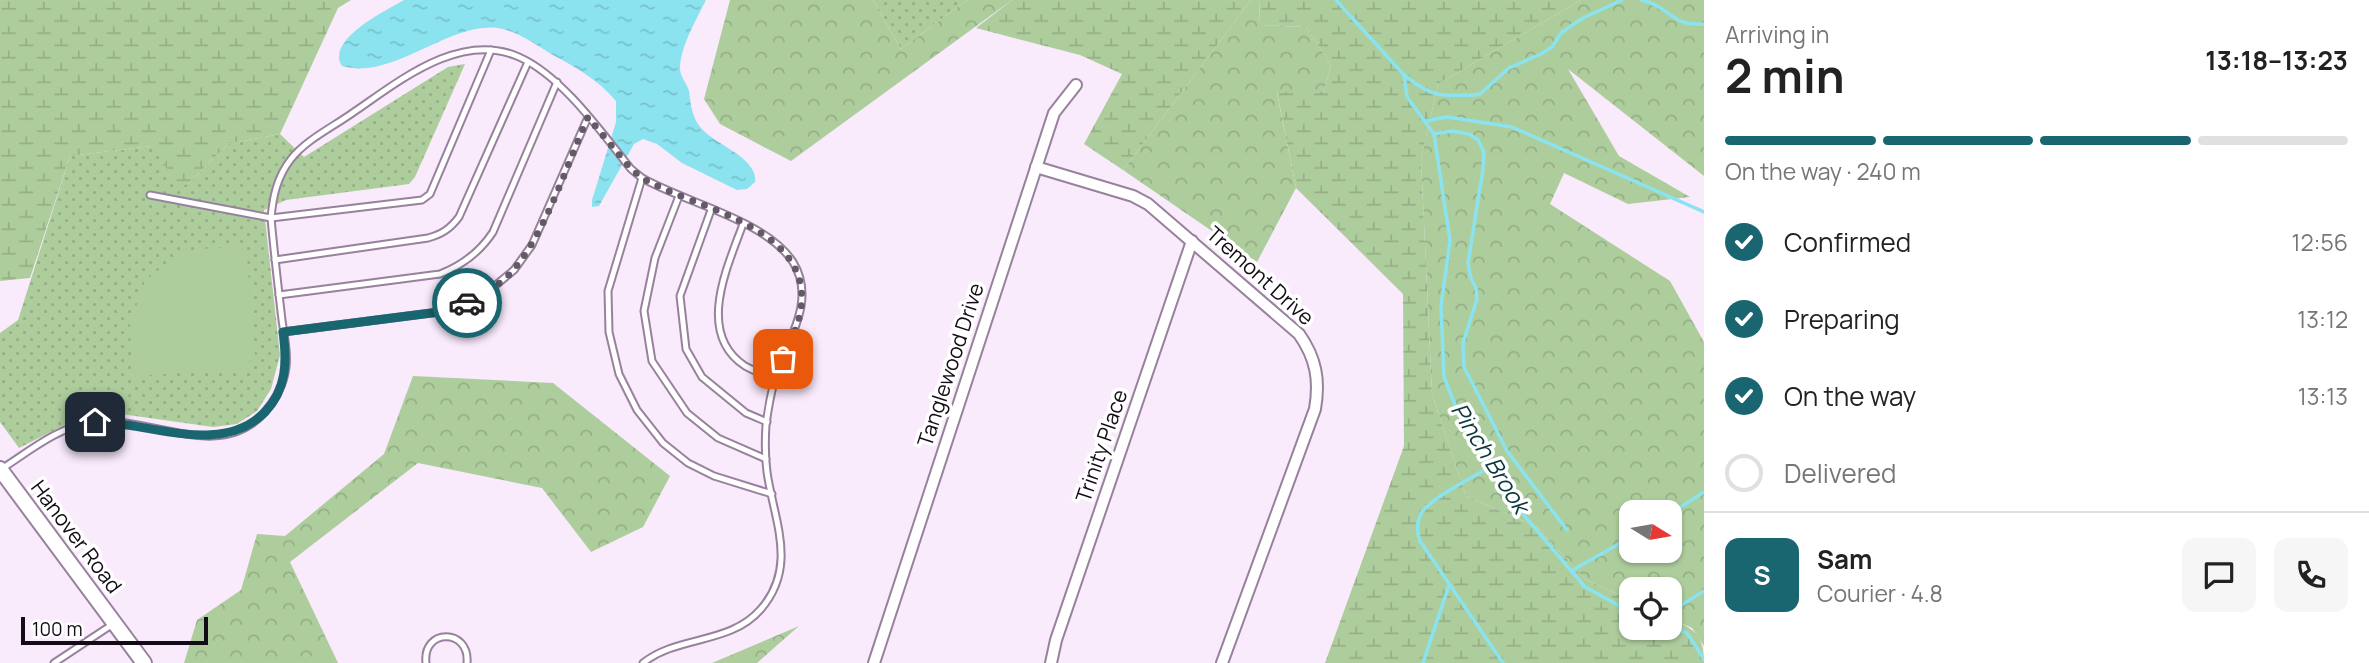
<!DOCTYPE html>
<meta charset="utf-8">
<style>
body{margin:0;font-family:Manrope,sans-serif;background:#f6f6f6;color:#222;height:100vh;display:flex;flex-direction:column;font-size:26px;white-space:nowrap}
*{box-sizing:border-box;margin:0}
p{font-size:23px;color:#767676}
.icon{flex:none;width:38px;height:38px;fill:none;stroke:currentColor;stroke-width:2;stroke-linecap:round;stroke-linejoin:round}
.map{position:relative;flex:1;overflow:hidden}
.details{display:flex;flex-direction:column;background:#fff;width:665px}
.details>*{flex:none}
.needle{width:46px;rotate:101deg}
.fabs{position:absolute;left:1619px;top:500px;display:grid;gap:14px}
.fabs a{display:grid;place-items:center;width:63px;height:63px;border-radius:14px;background:#fff;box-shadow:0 2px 5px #0004;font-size:35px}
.scale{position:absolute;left:21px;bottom:18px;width:187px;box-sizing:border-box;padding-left:7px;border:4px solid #130b15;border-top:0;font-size:19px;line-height:24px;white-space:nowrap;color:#130b15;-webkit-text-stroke:5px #fff;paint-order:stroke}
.pin{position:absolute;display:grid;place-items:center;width:60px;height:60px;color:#fff;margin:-30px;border-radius:14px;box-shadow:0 4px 10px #0006}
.courier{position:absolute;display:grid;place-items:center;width:70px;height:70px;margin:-35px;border:5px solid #196570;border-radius:50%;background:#fff;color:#222;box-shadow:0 2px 9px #0007}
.head em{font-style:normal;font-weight:700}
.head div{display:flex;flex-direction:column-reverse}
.head{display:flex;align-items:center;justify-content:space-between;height:119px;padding:0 21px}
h1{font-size:46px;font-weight:700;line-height:52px}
.bar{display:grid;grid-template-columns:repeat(4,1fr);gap:10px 7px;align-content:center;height:84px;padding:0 21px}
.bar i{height:9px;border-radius:5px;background:#e0e0e0}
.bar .on{background:#196570}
.bar p{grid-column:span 4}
.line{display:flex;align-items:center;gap:18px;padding:0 21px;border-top:2px solid #e0e0e0}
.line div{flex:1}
.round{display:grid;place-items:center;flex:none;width:74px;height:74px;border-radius:14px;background:#f6f6f6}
ol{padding:0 21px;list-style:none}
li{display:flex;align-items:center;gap:21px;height:77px}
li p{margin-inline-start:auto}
li .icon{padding:7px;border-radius:50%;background:#196570;color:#fff;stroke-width:4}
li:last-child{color:#767676}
li i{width:38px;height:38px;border:4px solid #e0e0e0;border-radius:50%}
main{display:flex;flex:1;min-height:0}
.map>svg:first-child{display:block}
.grass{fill:url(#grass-dots)}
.forest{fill:url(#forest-crowns);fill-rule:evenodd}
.wetland{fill:url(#wetland-marsh)}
.pitch{fill:#aecd9d}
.water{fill:url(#water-ripples)}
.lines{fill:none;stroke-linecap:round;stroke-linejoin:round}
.stream{stroke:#8be3ef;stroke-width:3.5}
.service-casing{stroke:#98819d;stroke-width:9}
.minor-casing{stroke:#98819d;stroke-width:14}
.tertiary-casing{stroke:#98819d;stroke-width:18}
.service{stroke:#fff;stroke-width:5}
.minor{stroke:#fff;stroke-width:10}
.tertiary{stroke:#fff;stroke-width:14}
.done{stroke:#645966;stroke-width:7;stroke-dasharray:0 12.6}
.route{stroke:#196570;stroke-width:9}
.labels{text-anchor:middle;stroke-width:7;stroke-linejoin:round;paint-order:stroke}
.street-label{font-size:21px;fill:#130b15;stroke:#fff}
.water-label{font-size:23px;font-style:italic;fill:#0b373c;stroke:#fff}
</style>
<main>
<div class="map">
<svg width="1704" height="663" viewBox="0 0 1704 663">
<defs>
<pattern id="grass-dots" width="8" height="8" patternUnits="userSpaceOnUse" patternTransform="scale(1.75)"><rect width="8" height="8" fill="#aecd9d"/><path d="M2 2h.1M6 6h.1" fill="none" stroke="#95af86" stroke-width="1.8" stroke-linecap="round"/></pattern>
<pattern id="forest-crowns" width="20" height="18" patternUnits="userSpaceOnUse" patternTransform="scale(1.75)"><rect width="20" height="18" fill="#aecd9d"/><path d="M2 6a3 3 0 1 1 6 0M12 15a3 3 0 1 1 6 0" fill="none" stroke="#95af86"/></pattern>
<pattern id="wetland-marsh" width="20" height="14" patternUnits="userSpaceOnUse" patternTransform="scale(1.75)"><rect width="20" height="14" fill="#aecd9d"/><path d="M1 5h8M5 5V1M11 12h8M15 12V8" fill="none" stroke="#95af86"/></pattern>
<pattern id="water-ripples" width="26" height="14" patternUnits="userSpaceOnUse" patternTransform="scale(1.75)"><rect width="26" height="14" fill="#8be3ef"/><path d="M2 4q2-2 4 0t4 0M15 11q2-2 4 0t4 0" fill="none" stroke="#77c1cc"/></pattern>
</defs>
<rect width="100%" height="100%" fill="#f9eafc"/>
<g class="grass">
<path d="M 873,0 L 967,0 L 901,49 Z"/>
<path d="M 465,64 L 415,177 L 409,184 L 286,200 L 264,210 L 280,355 L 271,389 L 257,411 L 237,424 L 213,427 L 121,414 L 78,418 L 19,448 L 0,422 L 0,333 L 18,320 L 70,156 L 152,146 L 188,184 L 228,144 L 280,134 L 304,157 L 448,67 Z"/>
</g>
<g class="forest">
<path d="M 730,0 L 873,0 L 901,49 L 967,0 L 1012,0 L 791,161 L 720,124 L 704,99 Z"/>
<path d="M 1251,0 L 1259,0 L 1260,25 L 1306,27 L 1331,65 L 1324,92 L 1277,93 L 1296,188 L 1257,262 L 1123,170 Z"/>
<path d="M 1581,0 L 1704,0 L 1704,176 L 1568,69 L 1619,156 L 1690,197 L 1628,204 L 1564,173 L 1550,204 L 1670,281 L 1704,342 L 1704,646 L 1692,628 L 1670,618 L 1670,590 L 1631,590 L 1631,600 L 1586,580 L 1537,527 L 1466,496 L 1432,394 L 1421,159 L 1438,84 ZM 1631,513 L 1670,513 L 1670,551 L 1631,551 Z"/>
<path d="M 413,376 L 553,383 L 670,476 L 643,527 L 591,552 L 542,488 L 418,463 L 290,562 L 338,663 L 184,663 L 197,620 L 241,590 L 257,534 L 285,536 L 384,454 Z"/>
<path d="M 799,626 L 757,663 L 712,663 Z"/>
</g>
<g class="wetland">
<path d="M 0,0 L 351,0 L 338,8 L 280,134 L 228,144 L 188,184 L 179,187 L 152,146 L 70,156 L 30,278 L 0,281 Z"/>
<path d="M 1012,0 L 1251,0 L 1123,170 L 1084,144 L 1122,74 L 1080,55 L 976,28 Z"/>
<path d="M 1259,0 L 1581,0 L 1438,84 L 1421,159 L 1432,394 L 1466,496 L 1537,527 L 1586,580 L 1631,600 L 1631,628 L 1670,628 L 1670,618 C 1694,629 1704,634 1704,663 L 1325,663 L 1404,446 L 1403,294 L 1296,188 L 1277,92 L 1324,92 L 1331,65 L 1306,27 L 1260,25 Z"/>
</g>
<path class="pitch" d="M 246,246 L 255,354 L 243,369 L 132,376 L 130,325 L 145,281 L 176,256 L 202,249 Z"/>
<path class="water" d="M 404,0 L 706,0 C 696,20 682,44 680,66 C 679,76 687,83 689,91 C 691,106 692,120 704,131 C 718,145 759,160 755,182 L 747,189 L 737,190 L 682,163 L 657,144 L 643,139 L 634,144 L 599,206 L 592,207 L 592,200 L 616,122 L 616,101 C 598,79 575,67 551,54 C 535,44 517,31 498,28 C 447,22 393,81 342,66 C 325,40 385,11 404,0 Z"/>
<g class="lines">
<g class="stream">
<path d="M 1336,0 L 1404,75 L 1407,97 L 1434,134 L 1450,241 L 1441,306 L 1444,377 L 1459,415 L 1517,507 L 1585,587 L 1631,612"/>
<path d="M 1641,0 C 1670,6 1671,27 1704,24"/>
<path d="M 1404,75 C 1426,92 1434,97 1463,95 C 1469,95 1473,96 1480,94 L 1509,68 L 1541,54 L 1552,47 L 1561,33 L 1581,19 L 1622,0"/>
<path d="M 1425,121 L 1447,117 L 1512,127 L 1704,212"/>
<path d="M 1434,134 L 1452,131 L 1469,134 L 1478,140 L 1484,152 L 1483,169 L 1468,263 L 1471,278 L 1476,288 L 1477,299 L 1463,343 L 1464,367 L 1507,451 L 1567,530"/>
<path d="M 1490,467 C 1475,476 1427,500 1421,514 C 1416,523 1417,532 1420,541 L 1503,663"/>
<path d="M 1670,514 L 1704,492"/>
<path d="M 1571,571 L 1631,537"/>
<path d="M 1670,606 L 1680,606 L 1704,591"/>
<path d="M 1670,627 L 1687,633 L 1704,659"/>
<path d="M 1423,663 L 1449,585"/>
</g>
<g class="service-casing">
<g id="service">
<path d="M 642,178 L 608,291 L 609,332 L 619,374 L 637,410 L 663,443 L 688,463 L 714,476 L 772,494"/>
<path d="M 150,195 L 271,218 L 422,200 L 430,194 L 491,50"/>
<path d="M 679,196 L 655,258 L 644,311 L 652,361 L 687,413 L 718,438 L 766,459"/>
<path d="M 711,210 L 680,296 L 686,349 L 702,377 L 746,413 L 767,422"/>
<path d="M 743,224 C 728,266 695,333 745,366 C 754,371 765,375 775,380"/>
<path d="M 275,260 L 428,238 C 442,234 450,229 459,217 L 528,62"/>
<path d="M 279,295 L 440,274 C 463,265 480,252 493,232 L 557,82"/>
<path d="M 283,332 L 439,312 L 468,303 L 491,289 L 514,270 L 532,245 L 588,117"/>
<path d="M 3,468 C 31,450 58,427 93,422 C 148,415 217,462 262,415 C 274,402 284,385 286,367 C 288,352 284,335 282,320 C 278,286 274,252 271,218 C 273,196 277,177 291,159 C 306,140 331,128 351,114 C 397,83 459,30 519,57 C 562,76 602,133 631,169 L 642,178 C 686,203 766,220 793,262 C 817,301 787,341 775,378 C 771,393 768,409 766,425 C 765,440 765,457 767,472 C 774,521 798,566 761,609 C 730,645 678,635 643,663"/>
<path d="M 54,663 L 113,624"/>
<path d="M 426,663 C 422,628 470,628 467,663"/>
</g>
</g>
<g class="minor-casing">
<g id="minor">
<path d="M 1036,167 L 1133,196 L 1148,204 L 1299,334 C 1316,358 1320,380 1315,409 L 1222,663"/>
<path d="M 874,663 L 1054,113 L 1076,85"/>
<path d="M 1051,663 L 1056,640 L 1192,241"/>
</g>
</g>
<g class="tertiary-casing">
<path id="tertiary" d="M 0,469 L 144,663"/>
</g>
<use href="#service" class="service"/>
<use href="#minor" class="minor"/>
<use href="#tertiary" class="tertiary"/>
</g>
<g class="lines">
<path class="done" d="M 467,303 C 484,294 503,283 515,268 C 546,231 568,162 588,117 L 631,169 L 642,178 C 695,209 812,226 801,308 C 799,325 790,342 783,359"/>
<path class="route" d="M 95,422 C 150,422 221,457 265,412 C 287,389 287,361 283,332 L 439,312 L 467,303"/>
</g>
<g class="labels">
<g class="street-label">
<text transform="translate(1260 276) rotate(42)" y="7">Tremont Drive</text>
<text transform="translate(951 365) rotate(-72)" y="7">Tanglewood Drive</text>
<text transform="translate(1102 446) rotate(-71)" y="7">Trinity Place</text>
<text transform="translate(76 537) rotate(53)" y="7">Hanover Road</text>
</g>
<g class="water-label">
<text transform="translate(1490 458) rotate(58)" y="8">Pinch Brook</text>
</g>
</g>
</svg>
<div class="fabs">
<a><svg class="needle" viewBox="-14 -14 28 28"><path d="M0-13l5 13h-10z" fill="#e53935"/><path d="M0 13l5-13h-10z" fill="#767676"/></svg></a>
<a><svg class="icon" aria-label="locate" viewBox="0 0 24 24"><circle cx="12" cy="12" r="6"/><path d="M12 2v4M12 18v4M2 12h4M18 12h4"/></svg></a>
</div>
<div class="scale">100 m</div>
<div class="pin" style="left:783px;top:359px;background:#ea580c"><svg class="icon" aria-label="bag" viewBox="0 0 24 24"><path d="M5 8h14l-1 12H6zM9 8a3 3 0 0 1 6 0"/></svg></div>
<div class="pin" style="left:95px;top:422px;background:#1f2937"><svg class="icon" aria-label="home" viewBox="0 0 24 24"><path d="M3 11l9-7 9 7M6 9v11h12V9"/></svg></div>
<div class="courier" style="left:467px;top:303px"><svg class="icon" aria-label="car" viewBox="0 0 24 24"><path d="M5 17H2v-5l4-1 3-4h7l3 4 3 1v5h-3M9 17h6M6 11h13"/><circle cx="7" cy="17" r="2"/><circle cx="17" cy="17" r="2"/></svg></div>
</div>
<section class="details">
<div class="head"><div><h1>2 min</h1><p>Arriving in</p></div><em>13:18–13:23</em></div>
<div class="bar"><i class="on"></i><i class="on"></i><i class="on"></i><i></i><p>On the way · 240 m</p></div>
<ol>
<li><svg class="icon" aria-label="check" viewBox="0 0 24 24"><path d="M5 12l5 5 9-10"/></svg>Confirmed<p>12:56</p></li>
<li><svg class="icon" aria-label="check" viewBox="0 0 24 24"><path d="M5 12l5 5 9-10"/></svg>Preparing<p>13:12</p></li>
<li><svg class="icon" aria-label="check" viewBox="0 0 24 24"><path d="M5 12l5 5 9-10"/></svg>On the way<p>13:13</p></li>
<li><i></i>Delivered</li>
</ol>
<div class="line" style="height:126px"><b class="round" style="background:#196570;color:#fff">S</b><div><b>Sam</b><p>Courier · 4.8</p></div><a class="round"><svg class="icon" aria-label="chat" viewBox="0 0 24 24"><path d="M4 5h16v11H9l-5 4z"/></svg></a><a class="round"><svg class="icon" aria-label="phone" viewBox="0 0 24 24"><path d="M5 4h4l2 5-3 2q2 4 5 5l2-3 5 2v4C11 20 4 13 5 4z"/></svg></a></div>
</section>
</main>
